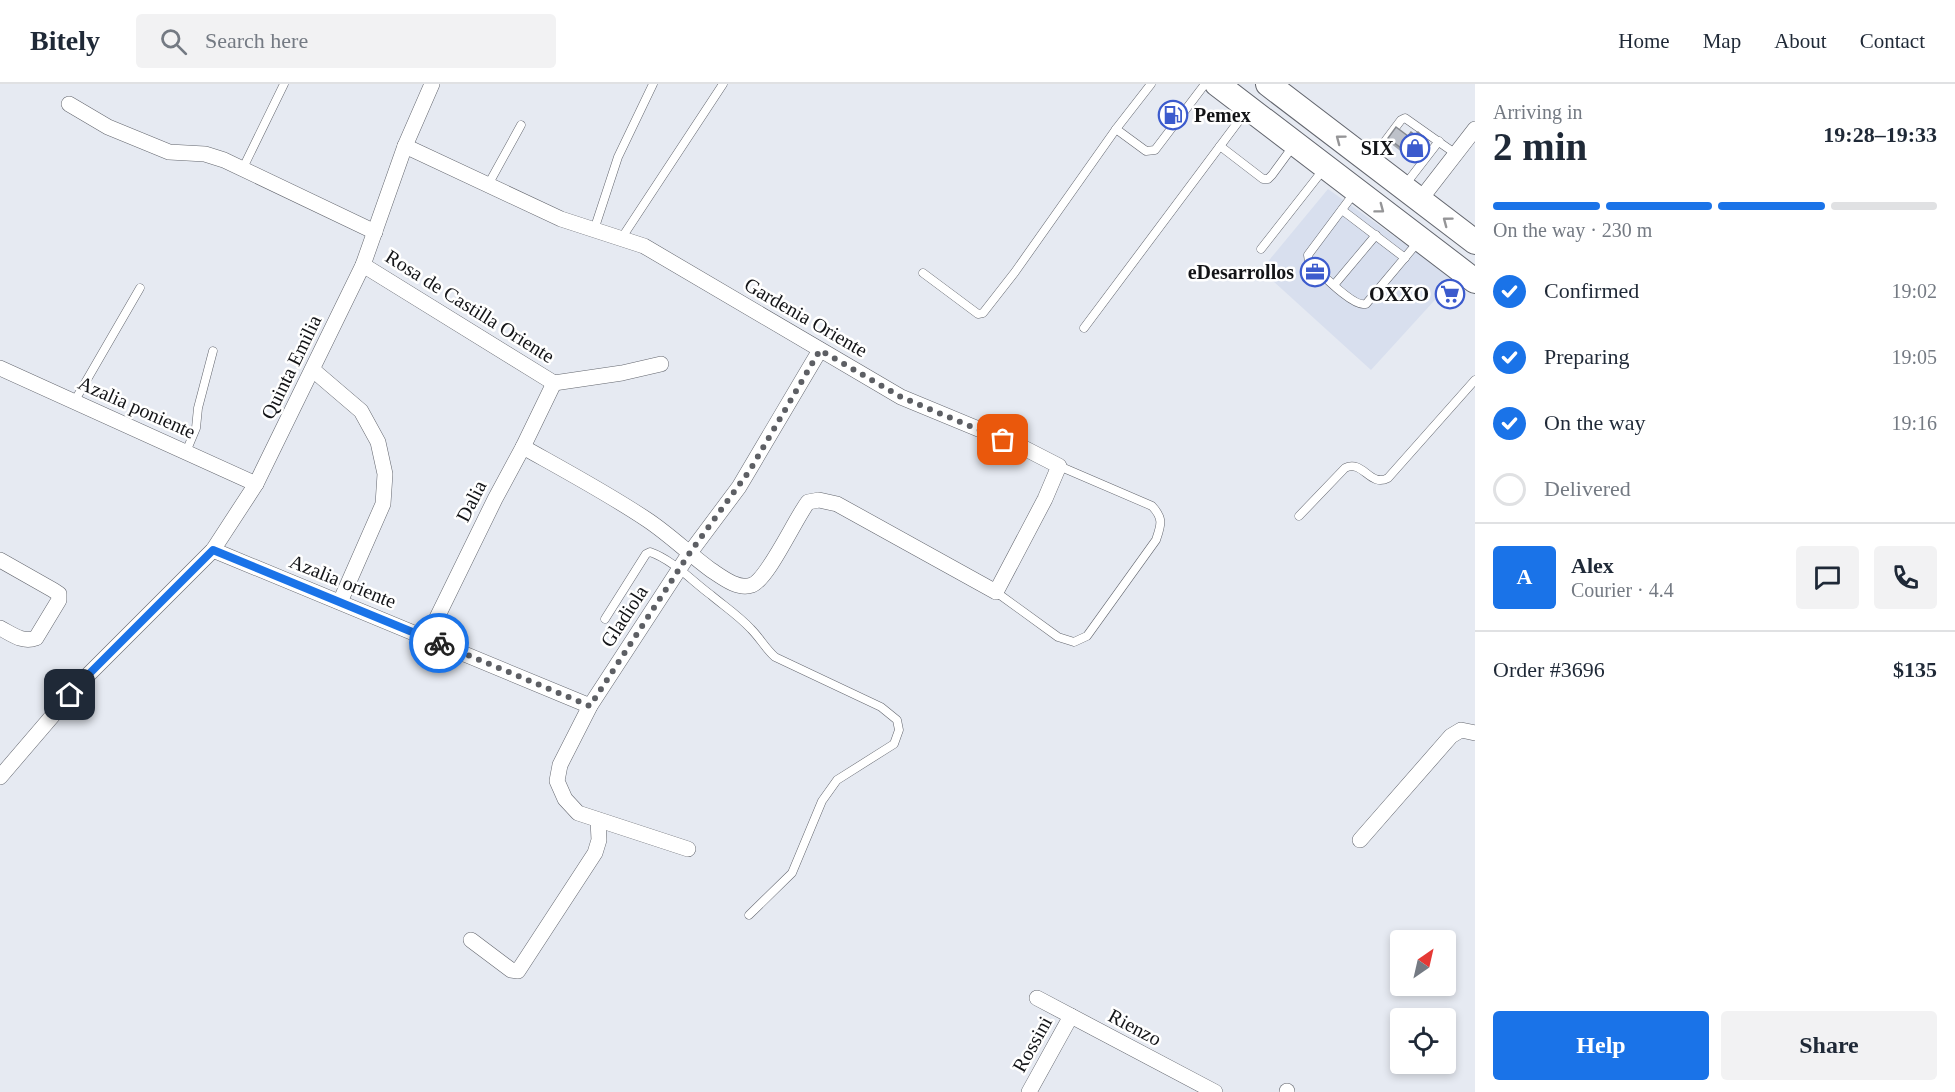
<!DOCTYPE html>
<meta charset="utf-8">
<style>
body{margin:0;font-family:"Times New Roman",serif;background:#f2f2f3;color:#1f2937;height:100vh;display:flex;flex-direction:column;font-size:22px;white-space:nowrap}
*{box-sizing:border-box;margin:0}
p{font-size:20px;color:#747a83}
.icon{flex:none;width:33px;height:33px;fill:none;stroke:currentColor;stroke-width:2;stroke-linecap:round;stroke-linejoin:round}
.map{position:relative;flex:1;overflow:hidden}
.panel{display:flex;flex-direction:column;background:#fff;width:480px}
.panel>*{flex:none}
.needle{width:39px;rotate:34deg}
.fabs{position:absolute;left:1390px;top:846px;display:grid;gap:12px}
.fabs a{display:grid;place-items:center;width:66px;height:66px;border-radius:6px;background:#fff;box-shadow:0 3px 9px #0003;font-size:30px}
.pin{position:absolute;display:grid;place-items:center;width:51px;height:51px;color:#fff;margin:-26px;border-radius:12px;box-shadow:0 3px 9px #0006}
.courier{position:absolute;display:grid;place-items:center;width:60px;height:60px;margin:-30px;border:4px solid #1a73e8;border-radius:50%;background:#fff;color:#222;box-shadow:0 2px 8px #0007}
.summary em{font-style:normal;font-weight:600}
.summary div{display:flex;flex-direction:column-reverse}
.summary{display:flex;align-items:center;justify-content:space-between;height:102px;padding:0 18px}
h1{font-size:39px;font-weight:600;line-height:45px}
.bar{display:grid;grid-template-columns:repeat(4,1fr);gap:9px 6px;align-content:center;height:72px;padding:0 18px}
.bar i{height:8px;border-radius:4px;background:#e0e1e3}
.bar .current{background:#1a73e8}
.bar p{grid-column:span 4}
.line{display:flex;align-items:center;gap:15px;padding:0 18px;border-top:2px solid #e0e1e3}
.line div{flex:1}
.round{display:grid;place-items:center;flex:none;width:63px;height:63px;border-radius:6px;background:#f2f2f3}
ol{padding:0 18px;list-style:none}
li{display:flex;align-items:center;gap:18px;height:66px}
li p{margin-inline-start:auto}
li .icon{padding:6px;border-radius:50%;background:#1a73e8;color:#fff;stroke-width:4}
li:last-child{color:#747a83}
li i{width:33px;height:33px;border:3px solid #e0e1e3;border-radius:50%}
.button{display:flex;gap:12px;margin-top:auto;padding:12px 18px}
.button a{flex:1;height:69px;border-radius:6px;background:#1a73e8;color:#fff;font-size:24px;font-weight:600;line-height:69px;text-align:center}
.button a+a{background:#f2f2f3;color:#1f2937}
header{display:flex;align-items:center;gap:36px;box-sizing:border-box;height:84px;padding:0 30px;background:#fff;border-bottom:2px solid #e0e1e3}
header strong{font-size:28px}
nav{display:flex;gap:33px;margin-inline-start:auto;font-size:21px}
.search{width:420px;height:54px;background:#f2f2f3;display:flex;align-items:center;gap:15px;box-sizing:border-box;padding:0 21px;border-radius:6px;color:#747a83;font-size:22px}
main{display:flex;flex:1;min-height:0}
.map>svg:first-child{display:block}
.built{fill:#d8dfee}
.lines{fill:none;stroke-linecap:round;stroke-linejoin:round}
.lane-casing{stroke:#63666e;stroke-width:9}
.street-casing{stroke:#63666e;stroke-width:16}
.primary-casing{stroke:#63666e;stroke-width:26}
.lane{stroke:#fff;stroke-width:8}
.street{stroke:#fff;stroke-width:15}
.primary{stroke:#fff;stroke-width:24}
.wall{fill:#a3a6ad}
.shaded-wall{fill:#84878d}
.building{fill:#bdc1c9;stroke:#84878d;stroke-width:1.5}
.oneway{stroke:#959597}
.done{stroke:#5d5f64;stroke-width:6;stroke-dasharray:0 10.8}
.route{stroke:#1a73e8;stroke-width:8}
.labels{text-anchor:middle;stroke-width:5;stroke-linejoin:round;paint-order:stroke}
.poi-label{font-size:20px;font-weight:bold;fill:#131417;stroke:#fff;text-anchor:end}
.street-label{font-size:20px;fill:#131417;stroke:#fff}
</style>
<header>
<strong>Bitely</strong>
<div class="search"><svg class="icon" aria-label="search" viewBox="0 0 24 24"><circle cx="10" cy="10" r="6"/><path d="M15 15l6 6"/></svg>Search here</div>
<nav><a>Home</a><a>Map</a><a>About</a><a>Contact</a></nav>
</header>
<main>
<div class="map">
<svg width="1475" height="1008" viewBox="0 0 1475 1008">
<rect width="100%" height="100%" fill="#e6eaf2"/>
<path class="built" d="M 1328,105 L 1454,195 L 1371,286 L 1261,186 Z"/>
<g class="lines">
<g class="lane-casing">
<g id="lane">
<path d="M 1151,0 L 1116,45 L 1146,67 L 1155,66 L 1205,0"/>
<path d="M 1220,62 L 1263,95 L 1268,95 L 1272,91 L 1294,61"/>
<path d="M 1371,76 L 1401,36 L 1405,34 L 1456,70"/>
<path d="M 243,84 L 284,0"/>
<path d="M 488,101 L 521,41"/>
<path d="M 1405,101 L 1439,57"/>
<path d="M 1355,108 L 1308,171 L 1309,178 C 1319,187 1353,224 1366,220 L 1418,158"/>
<path d="M 1342,126 L 1405,174"/>
<path d="M 594,146 L 618,73 L 653,0"/>
<path d="M 621,155 L 723,0"/>
<path d="M 1261,165 L 1323,86"/>
<path d="M 923,189 L 978,230 L 983,229 L 1015,188 L 1116,45"/>
<path d="M 1334,201 L 1376,151"/>
<path d="M 1084,244 L 1247,26"/>
<path d="M 74,318 L 140,204"/>
<path d="M 186,368 L 196,344 L 198,324 L 213,267"/>
<path d="M 1299,432 L 1345,384 C 1363,375 1370,404 1388,394 L 1475,296"/>
<path d="M 996,508 L 1058,553 L 1074,558 L 1087,552 L 1156,456 C 1161,441 1164,435 1152,422 L 1059,382"/>
<path d="M 605,535 L 646,470 L 650,468 C 673,476 692,497 711,511 C 724,522 739,532 751,545 C 760,554 765,564 775,573 L 881,623 L 897,636 L 899,646 L 894,660 L 837,696 L 822,717 L 792,789 L 749,831"/>
</g>
</g>
<g class="street-casing">
<g id="street">
<path d="M 69,20 L 108,43 L 169,68 L 205,70 L 224,76 L 375,148"/>
<path d="M 405,62 L 561,135 L 644,162 L 901,313 L 1022,363 L 1059,382 L 1045,415 L 996,508 L 837,420 L 819,416 L 808,418 C 795,435 768,495 752,501 C 738,506 723,494 711,486 C 689,470 669,450 646,435 C 607,409 564,386 523,363"/>
<path d="M 1420,116 L 1475,45"/>
<path d="M 363,181 L 554,299"/>
<path d="M 0,284 L 256,400"/>
<path d="M 313,286 L 361,327 L 378,358 L 385,390 L 383,420 L 340,518"/>
<path d="M 554,299 L 622,289 L 661,280"/>
<path d="M 213,466 L 590,622"/>
<path d="M 0,476 L 53,506 L 59,510 L 59,516 L 36,554 C 22,559 12,550 0,544"/>
<path d="M 427,554 L 495,415 L 523,363 L 554,299"/>
<path d="M 0,693 L 84,595 L 213,466 L 256,400 L 363,181 L 405,62 L 432,0"/>
<path d="M 1360,756 L 1451,652 L 1461,646 L 1475,649"/>
<path d="M 688,765 L 578,729 L 565,715 L 557,697 L 560,681 L 590,622 L 689,470 L 739,403 L 820,266"/>
<path d="M 471,856 L 511,886 L 518,887 L 595,769 L 599,756 L 598,736"/>
<path d="M 1037,914 L 1215,1008"/>
<path d="M 1029,1008 L 1071,932"/>
<path d="M 1287,1008 L 1287,1007"/>
</g>
</g>
<g class="primary-casing">
<g id="primary">
<path d="M 1217,0 L 1475,197"/>
<path d="M 1268,0 L 1475,158"/>
</g>
</g>
<use href="#lane" class="lane"/>
<use href="#street" class="street"/>
<use href="#primary" class="primary"/>
</g>
<path class="wall" d="M 1408,52 L 1429,61 L 1416,79 L 1390,59 L 1388,54 Z"/>
<path class="shaded-wall" d="M 1427,56 L 1429,61 L 1416,79 L 1414,74 Z"/>
<path class="building" d="M 1396,43 L 1408,52 L 1411,48 L 1415,51 L 1418,48 L 1427,56 L 1414,74 L 1388,54 Z"/>
<defs><path id="oneway-chevron" d="M-2-3.5L2.5 0L-2 3.5" fill="none" stroke-width="1.6" stroke-linecap="round" stroke-linejoin="round" transform="scale(1.5)"/></defs>
<g class="oneway">
<use href="#oneway-chevron" transform="translate(1340 55) rotate(-143)"/>
<use href="#oneway-chevron" transform="translate(1380 125) rotate(37)"/>
<use href="#oneway-chevron" transform="translate(1447 137) rotate(-143)"/>
</g>
<g class="lines">
<path class="done" d="M 439,559 L 590,622 L 689,470 L 750,386 L 820,266 L 901,313 L 1003,356"/>
<path class="route" d="M 70,611 L 84,595 L 213,466 L 439,559"/>
</g>
<defs>
<g id="fuel-ring" transform="scale(1.5)"><circle r="9.5" fill="#fff" stroke="#3c5bcd" stroke-width="1.5"/><path d="M-5.5-6h7V0h2V4h1.3V-2.5L3-4.5l.8-.8L6-3V5H2.5V1h-1V6h-7ZM-4.2-4.7v3.2H.2V-4.7Z" fill="#3c5bcd"/></g>
<g id="shop-ring" transform="scale(1.5)"><circle r="9.5" fill="#fff" stroke="#3c5bcd" stroke-width="1.5"/><path d="M-5-2.5h2.3a2.7 3.5 0 0 1 5.4 0H5L5.5 6h-11ZM-1.5-2.5h3a1.5 2.3 0 0 0-3 0Z" fill="#3c5bcd"/></g>
<g id="office-ring" transform="scale(1.5)"><circle r="9.5" fill="#fff" stroke="#3c5bcd" stroke-width="1.5"/><path d="M-6-3h4V-5.5h4V-3h4V5H-6ZM-1-4.5V-3h2v-1.5ZM-6 0V1H6V0Z" fill="#3c5bcd"/></g>
<g id="supermarket-ring" transform="scale(1.5)"><circle r="9.5" fill="#fff" stroke="#3c5bcd" stroke-width="1.5"/><path d="M-6-5.5h2.5l.6 2H6L4.5 2H-2.5L-4.4-4H-6ZM-1.5 3.2a1.3 1.3 0 1 0 .1 0ZM3 3.2a1.3 1.3 0 1 0 .1 0Z" fill="#3c5bcd"/></g>
</defs>
<g fill-rule="evenodd">
<use href="#fuel-ring" x="1173" y="31"/>
<use href="#shop-ring" x="1415" y="64"/>
<use href="#office-ring" x="1315" y="188"/>
<use href="#supermarket-ring" x="1450" y="210"/>
</g>
<g class="labels">
<g class="poi-label">
<text x="1194" y="38" text-anchor="start">Pemex</text>
<text x="1394" y="71">SIX</text>
<text x="1294" y="195">eDesarrollos</text>
<text x="1429" y="217">OXXO</text>
</g>
<g class="street-label">
<text transform="translate(470 222) rotate(32)" y="7">Rosa de Castilla Oriente</text>
<text transform="translate(806 233) rotate(30)" y="7">Gardenia Oriente</text>
<text transform="translate(291 283) rotate(-64)" y="7">Quinta Emilia</text>
<text transform="translate(137 323) rotate(24)" y="7">Azalia poniente</text>
<text transform="translate(471 417) rotate(-63)" y="7">Dalia</text>
<text transform="translate(343 497) rotate(22)" y="7">Azalia oriente</text>
<text transform="translate(624 532) rotate(-57)" y="7">Gladiola</text>
<text transform="translate(1135 943) rotate(28)" y="7">Rienzo</text>
<text transform="translate(1032 960) rotate(-61)" y="7">Rossini</text>
</g>
</g>
</svg>
<div class="fabs">
<a><svg class="needle" viewBox="-14 -14 28 28"><path d="M0-13l5 13h-10z" fill="#e53935"/><path d="M0 13l5-13h-10z" fill="#747a83"/></svg></a>
<a><svg class="icon" aria-label="locate" viewBox="0 0 24 24"><circle cx="12" cy="12" r="6"/><path d="M12 2v4M12 18v4M2 12h4M18 12h4"/></svg></a>
</div>
<div class="pin" style="left:1003px;top:356px;background:#ea580c"><svg class="icon" aria-label="bag" viewBox="0 0 24 24"><path d="M5 8h14l-1 12H6zM9 8a3 3 0 0 1 6 0"/></svg></div>
<div class="pin" style="left:70px;top:611px;background:#1f2937"><svg class="icon" aria-label="home" viewBox="0 0 24 24"><path d="M3 11l9-7 9 7M6 9v11h12V9"/></svg></div>
<div class="courier" style="left:439px;top:559px"><svg class="icon" aria-label="bike" viewBox="0 0 24 24"><circle cx="6" cy="16" r="4"/><circle cx="18" cy="16" r="4"/><path d="M6 16l4-8h5l3 8M10 8l3 8H6M13 5h3"/></svg></div>
</div>
<section class="panel">
<div class="summary"><div><h1>2 min</h1><p>Arriving in</p></div><em>19:28–19:33</em></div>
<div class="bar"><i class="current"></i><i class="current"></i><i class="current"></i><i></i><p>On the way · 230 m</p></div>
<ol>
<li><svg class="icon" aria-label="check" viewBox="0 0 24 24"><path d="M5 12l5 5 9-10"/></svg>Confirmed<p>19:02</p></li>
<li><svg class="icon" aria-label="check" viewBox="0 0 24 24"><path d="M5 12l5 5 9-10"/></svg>Preparing<p>19:05</p></li>
<li><svg class="icon" aria-label="check" viewBox="0 0 24 24"><path d="M5 12l5 5 9-10"/></svg>On the way<p>19:16</p></li>
<li><i></i>Delivered</li>
</ol>
<div class="line" style="height:108px"><b class="round" style="background:#1a73e8;color:#fff">A</b><div><b>Alex</b><p>Courier · 4.4</p></div><a class="round"><svg class="icon" aria-label="chat" viewBox="0 0 24 24"><path d="M4 5h16v11H9l-5 4z"/></svg></a><a class="round"><svg class="icon" aria-label="phone" viewBox="0 0 24 24"><path d="M5 4h4l2 5-3 2q2 4 5 5l2-3 5 2v4C11 20 4 13 5 4z"/></svg></a></div>
<div class="line" style="height:78px"><div>Order #3696</div><b>$135</b></div>
<div class="button"><a>Help</a><a>Share</a></div>
</section>
</main>
